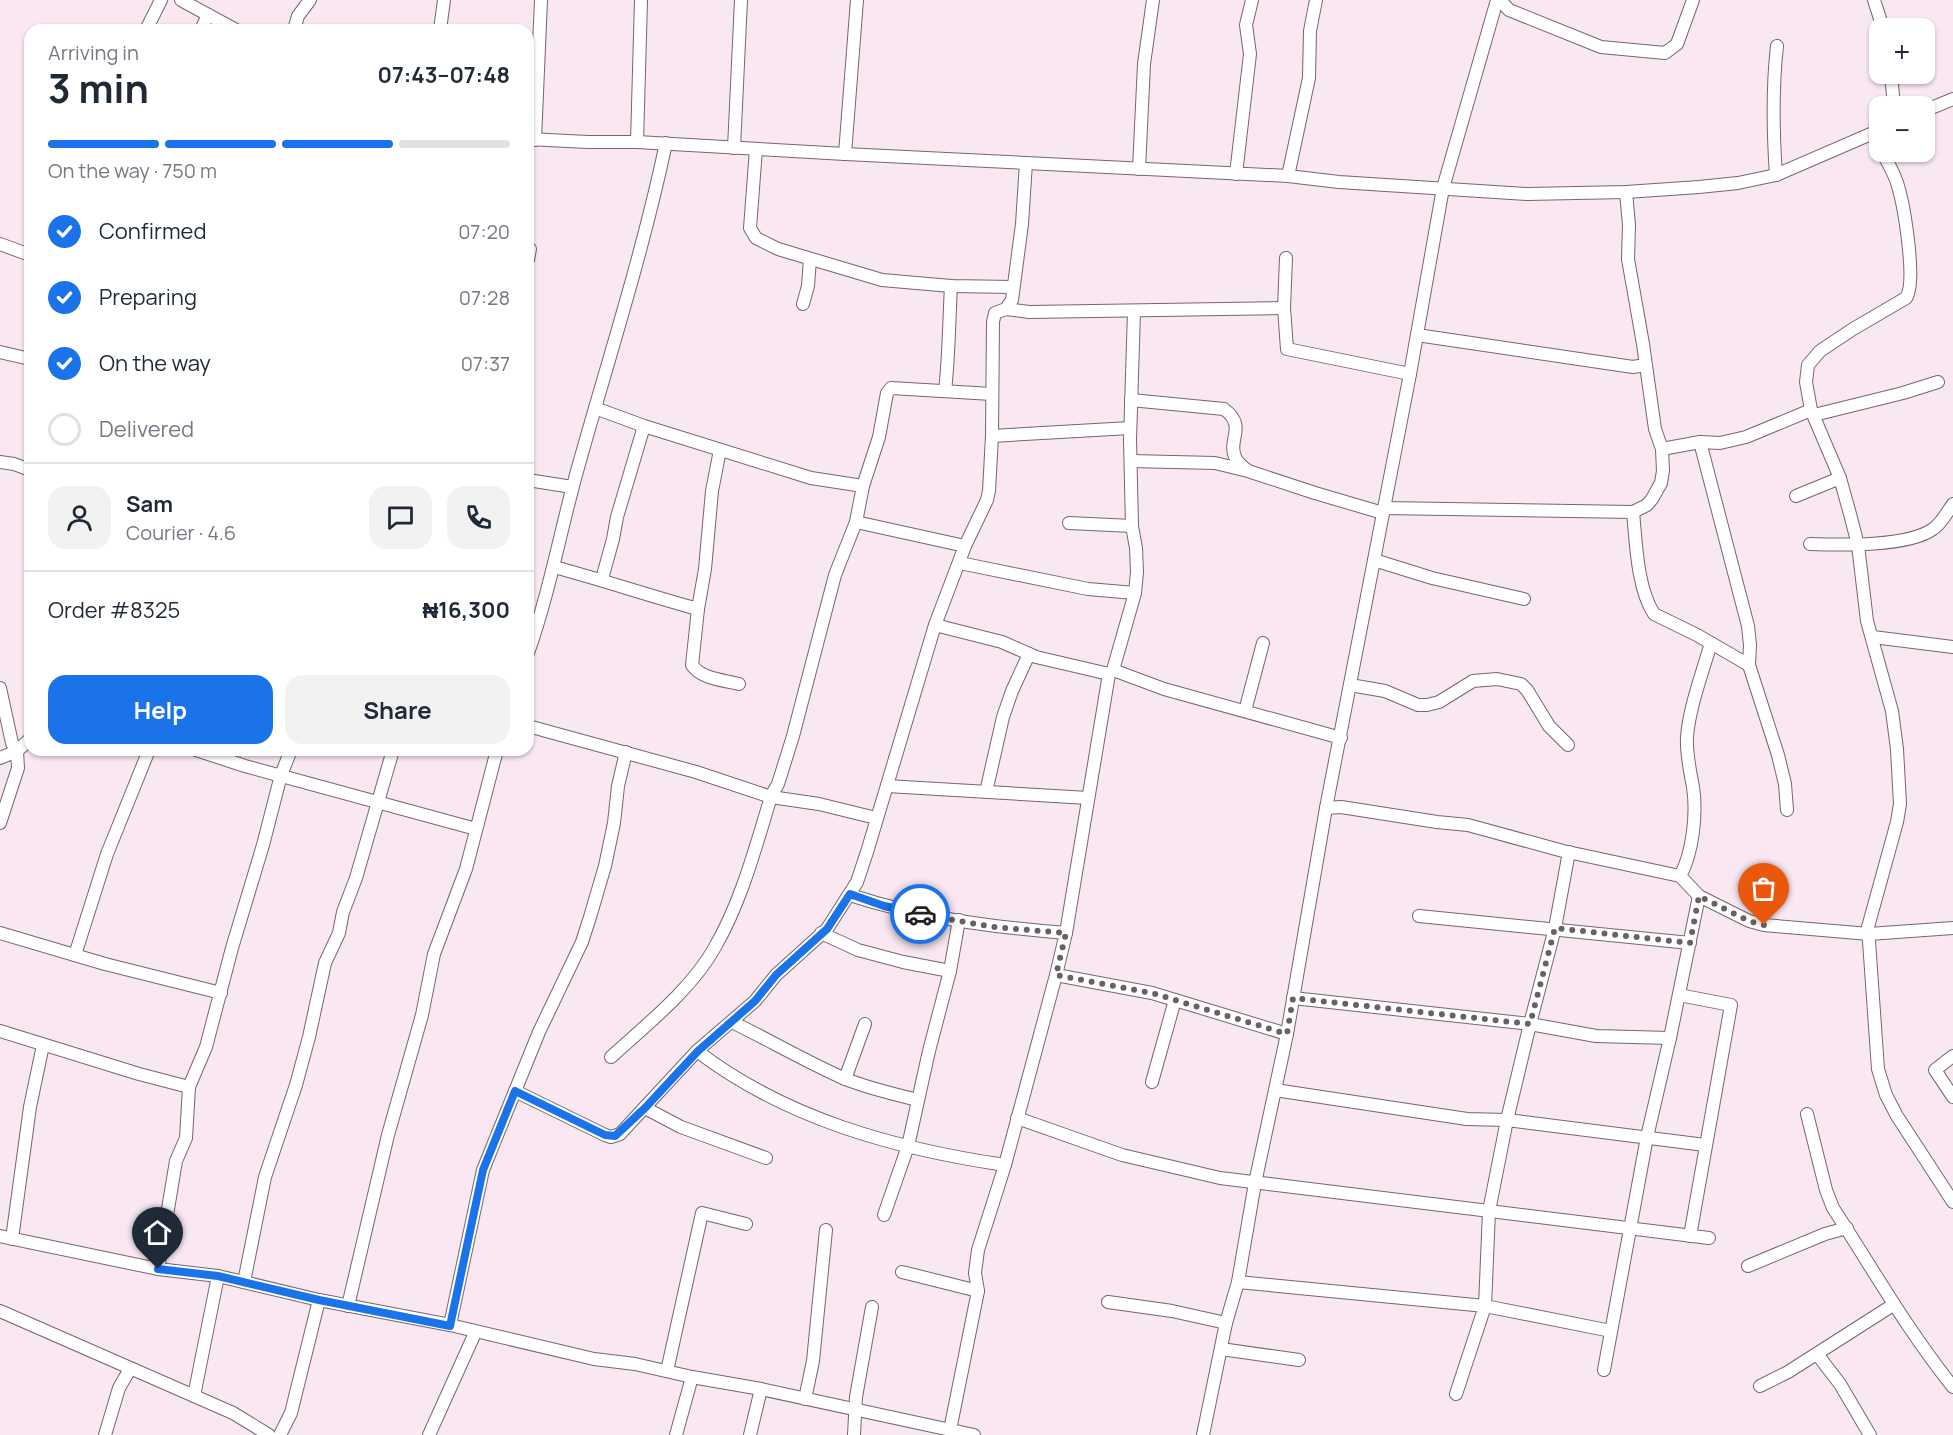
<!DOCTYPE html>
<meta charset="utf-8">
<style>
body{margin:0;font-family:Manrope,sans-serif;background:#f2f2f3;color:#1f2937;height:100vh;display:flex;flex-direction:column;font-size:22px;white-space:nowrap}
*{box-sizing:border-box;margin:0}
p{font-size:20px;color:#747a83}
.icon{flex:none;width:33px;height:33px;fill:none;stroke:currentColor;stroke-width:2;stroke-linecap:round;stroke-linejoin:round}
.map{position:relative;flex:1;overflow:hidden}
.side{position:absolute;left:24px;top:24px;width:510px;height:732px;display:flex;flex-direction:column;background:#fff;border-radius:18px;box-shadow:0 2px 4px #0004}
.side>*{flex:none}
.buttons{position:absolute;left:1869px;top:18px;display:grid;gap:12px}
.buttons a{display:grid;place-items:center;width:66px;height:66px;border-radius:12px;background:#fff;box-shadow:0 2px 4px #0004;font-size:30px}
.pin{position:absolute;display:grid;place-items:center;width:51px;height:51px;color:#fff;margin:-62px -26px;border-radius:50% 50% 50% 0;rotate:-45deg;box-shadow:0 0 6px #0007}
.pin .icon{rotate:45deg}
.courier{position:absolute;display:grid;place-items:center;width:60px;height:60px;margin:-30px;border:4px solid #1a73e8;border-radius:50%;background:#fff;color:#222;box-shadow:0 2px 8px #0007}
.headline em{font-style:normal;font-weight:700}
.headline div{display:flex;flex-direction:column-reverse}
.headline{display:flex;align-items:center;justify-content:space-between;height:102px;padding:0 24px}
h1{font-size:39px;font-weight:700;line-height:45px}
.bar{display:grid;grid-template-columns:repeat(4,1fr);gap:9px 6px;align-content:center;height:72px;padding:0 24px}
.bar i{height:8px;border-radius:4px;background:#e0e1e3}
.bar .selected{background:#1a73e8}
.bar p{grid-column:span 4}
.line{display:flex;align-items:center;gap:15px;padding:0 24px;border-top:2px solid #e0e1e3}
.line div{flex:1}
.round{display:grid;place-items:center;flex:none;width:63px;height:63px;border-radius:18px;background:#f2f2f3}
ol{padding:0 24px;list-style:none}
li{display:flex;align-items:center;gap:18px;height:66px}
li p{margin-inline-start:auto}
li .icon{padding:6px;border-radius:50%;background:#1a73e8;color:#fff;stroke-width:4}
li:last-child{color:#747a83}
li i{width:33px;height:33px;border:3px solid #e0e1e3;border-radius:50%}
.cta{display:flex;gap:12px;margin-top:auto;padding:12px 24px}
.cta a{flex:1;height:69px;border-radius:18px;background:#1a73e8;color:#fff;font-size:24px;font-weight:700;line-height:69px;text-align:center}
.cta a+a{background:#f2f2f3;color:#1f2937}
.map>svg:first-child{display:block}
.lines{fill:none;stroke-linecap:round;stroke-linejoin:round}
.minor-casing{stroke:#75666f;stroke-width:14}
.minor{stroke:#fff;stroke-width:12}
.done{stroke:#696066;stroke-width:6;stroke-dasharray:0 10.8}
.route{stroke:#1a73e8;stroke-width:8}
</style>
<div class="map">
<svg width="1953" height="1435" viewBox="0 0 1953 1435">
<rect width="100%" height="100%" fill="#f9e8f2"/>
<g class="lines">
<g class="minor-casing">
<g id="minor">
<path d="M 181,0 L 236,30"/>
<path d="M 1500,0 L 1509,10 L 1601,47 L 1665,53 L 1677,44 L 1693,0"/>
<path d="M 1874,0 L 1883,28"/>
<path d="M 146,30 L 161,0"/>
<path d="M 201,30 L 208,15"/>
<path d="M 294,30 L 298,16 L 310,0"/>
<path d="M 440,30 L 444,0"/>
<path d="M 1891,74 L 1894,106"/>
<path d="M 1924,111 L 1953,99"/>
<path d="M 528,139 L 588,142 L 637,142 L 845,154 L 1288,176 L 1339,182 L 1527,194 L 1626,192 L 1699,187 L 1738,183 L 1776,175 L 1880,130"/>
<path d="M 535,140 L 541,0"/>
<path d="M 637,142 L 641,0"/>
<path d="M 734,148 L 741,0"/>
<path d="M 756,149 L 750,228 L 756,238 L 778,249 L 882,280 L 951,286 L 1013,287"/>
<path d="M 1882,152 C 1888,163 1895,174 1898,186 C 1904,206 1917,282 1906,298 L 1853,329 L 1820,351 L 1808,365 L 1806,382 L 1811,410 L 1840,478 L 1850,514 L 1858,545 L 1867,621 L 1892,711 L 1897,749 L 1900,804 L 1897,822 L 1868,927 L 1878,1069 L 1886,1095 L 1897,1116 L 1953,1202"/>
<path d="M 845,154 L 857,0"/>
<path d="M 1139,169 L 1144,64 L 1153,0"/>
<path d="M 1236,174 L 1250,54 L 1246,25 L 1252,0"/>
<path d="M 1776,175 C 1773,132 1772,90 1777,46"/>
<path d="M 1288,176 L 1309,78 L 1310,31 L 1316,0"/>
<path d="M 0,244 L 30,255"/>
<path d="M 528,249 L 530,249 L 528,260"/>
<path d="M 1286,258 L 1284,308 L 1287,349 L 1410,374"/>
<path d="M 803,304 L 808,286 L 810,259"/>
<path d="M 1006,309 L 1029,312 L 1284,308"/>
<path d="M 1417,335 L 1633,367 L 1645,365"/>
<path d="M 0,352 L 30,359"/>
<path d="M 945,391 C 949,356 949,321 951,286"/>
<path d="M 1131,400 L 1224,409 C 1248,427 1226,440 1236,459 C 1238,463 1243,467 1247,470"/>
<path d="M 595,408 L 644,426 L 811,478 L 863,486"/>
<path d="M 1814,415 L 1903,393 L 1938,382"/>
<path d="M 992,436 L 1130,428"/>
<path d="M 1700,442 L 1748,626 L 1750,645 L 1749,665 L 1778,755 L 1785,784 L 1787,810"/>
<path d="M 1662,449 L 1700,442 L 1720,443 L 1746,437 L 1811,410"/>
<path d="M 720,450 L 712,491 L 705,569 L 698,609 L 692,665 C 701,679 724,680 739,684"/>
<path d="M 1131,461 L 1215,463 L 1248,471 L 1315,493 L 1383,513"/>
<path d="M 0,462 L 14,464 L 30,470"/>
<path d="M 528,480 L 572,487"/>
<path d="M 1796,496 L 1840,478"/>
<path d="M 1384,508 L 1633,512 L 1647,505 L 1652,499 L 1661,483 L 1663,471 L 1662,449 L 1655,429 L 1643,344 L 1628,259 L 1629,225 L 1626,192"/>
<path d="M 1633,512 C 1636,542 1637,588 1654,614 L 1697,635 L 1749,665"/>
<path d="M 856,522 L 965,546"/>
<path d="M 1069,523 L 1132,526"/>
<path d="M 1810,544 C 1841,545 1908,547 1933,529 C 1942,523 1947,512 1953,504"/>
<path d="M 1374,560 L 1432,578 L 1524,599"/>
<path d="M 960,563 L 1088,589 L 1135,593"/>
<path d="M 554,567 C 603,580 650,596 698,609"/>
<path d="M 602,579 L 613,539 L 617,517 L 644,426"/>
<path d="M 935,625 L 1002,642 L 1036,657 L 1109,674"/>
<path d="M 1873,637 L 1953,647"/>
<path d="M 528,653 C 550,591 561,527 579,464 C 609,357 643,252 666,143"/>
<path d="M 1113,670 L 1164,689 L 1341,738"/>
<path d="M 1350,685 L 1385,691 L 1418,705 L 1427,705 L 1439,702 L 1473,681 L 1497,679 L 1521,684 L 1527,690 L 1549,726 L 1568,745"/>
<path d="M 0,688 L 12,743 L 17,751 L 0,758"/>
<path d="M 1245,711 L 1263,643"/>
<path d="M 528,726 L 696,772 L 771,797 L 819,804 L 876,818"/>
<path d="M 196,750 L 245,766 L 476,829"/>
<path d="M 887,786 L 1088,798"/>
<path d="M 986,792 L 1003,717 L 1012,691 L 1029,654"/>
<path d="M 771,796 L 778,784 L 793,736 L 835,575 L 856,522 L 863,486 L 879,437 L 887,393 L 891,388 L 992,394"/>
<path d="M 1326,808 L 1341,807 L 1437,822 L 1468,825 L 1563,851 L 1680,876 L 1699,896 L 1749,921 L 1764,925 L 1869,934 L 1953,928"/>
<path d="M 0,823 L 18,768 L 17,751 L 30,739"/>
<path d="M 1680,876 C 1693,853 1697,813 1693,787 C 1690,770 1686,754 1687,737 C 1689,708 1703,671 1711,643"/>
<path d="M 850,895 C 920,918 992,927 1066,933"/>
<path d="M 1419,916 L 1690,943"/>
<path d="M 0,933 L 105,964 L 221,993"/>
<path d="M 821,933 L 858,950 L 903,962 L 950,971"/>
<path d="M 75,955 L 107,854 L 149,750"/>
<path d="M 1056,975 L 1152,993 L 1287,1034"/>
<path d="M 1679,995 L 1731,1005 L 1690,1236"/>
<path d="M 1293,998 L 1530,1024 L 1555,928 L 1569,852"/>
<path d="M 732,1022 C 769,1040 805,1061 843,1078 C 867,1088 893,1094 918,1100"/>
<path d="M 0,1031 L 139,1074 L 189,1087"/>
<path d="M 697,1051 C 786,1119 896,1149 1005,1165"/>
<path d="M 1953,1056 L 1935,1070 L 1953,1097"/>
<path d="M 611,1057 C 646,1025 692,989 715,947 C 742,900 755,848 771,797"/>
<path d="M 845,1079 L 865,1024"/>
<path d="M 1152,1082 L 1175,1000"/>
<path d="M 1275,1090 L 1467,1119 L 1507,1120 L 1530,1024 L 1596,1036 L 1670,1038"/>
<path d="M 515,1091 L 605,1135 L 611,1137 L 620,1134 L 697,1051 L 755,1001 L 776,975 L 827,929 L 857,882 L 867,852 L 935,625 L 965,546 L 987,500 L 989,491 L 992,436 L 993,322 L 995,313 L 1006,309 L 1012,300 L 1022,224 L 1026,163"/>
<path d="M 645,1108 L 681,1127 L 766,1158"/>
<path d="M 1807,1114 L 1826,1190 L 1833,1208 C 1873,1269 1907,1330 1953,1387"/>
<path d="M 1017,1118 L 1122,1155 L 1220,1178 L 1709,1238"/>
<path d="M 884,1215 L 908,1146 L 929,1051 L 950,971 L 959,920"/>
<path d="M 0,1236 L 158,1269 L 218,1276 L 319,1300 L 450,1325 L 594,1359 L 635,1364 L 692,1377 L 761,1389 L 974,1435"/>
<path d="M 12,1239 L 30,1107 L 43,1045"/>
<path d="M 1748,1266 L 1825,1234 L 1847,1228"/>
<path d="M 158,1269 L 176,1161 L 186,1138 L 189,1087 L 206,1047 L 232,948 L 263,845 L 281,775 L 291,750"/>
<path d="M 902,1272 L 978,1291"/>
<path d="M 244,1282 L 265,1177 L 296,1085 L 309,1037 L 325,963 L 339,933 L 343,912 L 356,878 L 393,750"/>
<path d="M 1238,1282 L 1485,1306 L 1456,1394"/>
<path d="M 1108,1302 L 1172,1311 L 1226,1323"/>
<path d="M 348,1306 L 388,1135 L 422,1015 L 434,954 L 466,869 L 497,750"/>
<path d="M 0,1311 L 233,1413 L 269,1435"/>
<path d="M 450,1325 L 483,1170 L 539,1032 L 582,942 L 590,917 L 605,866 L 614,823 L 618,786 L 626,752"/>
<path d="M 1611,1331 L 1485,1306 L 1489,1211 L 1507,1120 L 1705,1145"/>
<path d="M 1221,1349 L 1299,1360"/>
<path d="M 1817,1354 L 1840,1384 L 1870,1435"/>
<path d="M 1604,1370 L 1647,1137 L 1670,1038 L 1699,896"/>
<path d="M 667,1371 L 702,1213 L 746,1224"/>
<path d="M 1760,1386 L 1788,1372 L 1893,1305"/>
<path d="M 194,1396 L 218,1276"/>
<path d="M 805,1399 L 813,1361 L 826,1230"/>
<path d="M 950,1430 L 978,1291 L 975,1273 L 978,1250 L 1005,1165 L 1056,975 L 1066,933 L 1109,674 L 1113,670 L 1135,593 L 1137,572 L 1136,548 L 1132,526 L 1130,440 L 1134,311"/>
<path d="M 105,1435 L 119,1388 L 130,1369"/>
<path d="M 280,1435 L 291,1413 L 319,1300"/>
<path d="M 429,1435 L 475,1333"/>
<path d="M 676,1435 L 692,1377"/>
<path d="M 750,1435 L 761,1389"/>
<path d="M 854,1435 L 856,1397 L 872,1307"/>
<path d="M 1203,1435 L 1226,1323 L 1238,1282 L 1255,1183 L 1287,1034 L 1326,808 L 1410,374 L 1443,188 L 1497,0"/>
</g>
</g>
<use href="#minor" class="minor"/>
</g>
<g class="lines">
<path class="done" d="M 920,914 L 993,927 L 1066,933 L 1056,975 L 1152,993 L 1287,1034 L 1293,998 L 1530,1024 L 1555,928 L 1690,943 L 1699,896 L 1749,921 L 1764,925"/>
<path class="route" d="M 158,1269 L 218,1276 L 319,1300 L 450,1326 L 483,1170 L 515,1091 L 605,1135 L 615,1136 L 645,1108 L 698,1051 L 755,1001 L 776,975 L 827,929 L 850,894 L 884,906 L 920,914"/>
</g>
</svg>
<div class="buttons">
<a>+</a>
<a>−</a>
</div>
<div class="pin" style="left:1764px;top:925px;background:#ea580c"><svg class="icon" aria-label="bag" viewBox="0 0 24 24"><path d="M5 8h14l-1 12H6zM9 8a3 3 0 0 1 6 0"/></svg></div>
<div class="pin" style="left:158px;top:1269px;background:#1f2937"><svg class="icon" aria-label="home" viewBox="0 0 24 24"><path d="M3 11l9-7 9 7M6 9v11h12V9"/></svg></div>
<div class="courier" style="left:920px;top:914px"><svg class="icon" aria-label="car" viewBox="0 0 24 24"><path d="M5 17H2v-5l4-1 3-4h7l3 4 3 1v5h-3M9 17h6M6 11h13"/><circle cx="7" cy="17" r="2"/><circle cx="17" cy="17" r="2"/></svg></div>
<section class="side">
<div class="headline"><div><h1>3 min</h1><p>Arriving in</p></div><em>07:43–07:48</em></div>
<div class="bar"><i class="selected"></i><i class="selected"></i><i class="selected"></i><i></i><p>On the way · 750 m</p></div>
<ol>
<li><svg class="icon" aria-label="check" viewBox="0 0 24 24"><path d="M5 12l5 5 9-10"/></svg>Confirmed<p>07:20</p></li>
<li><svg class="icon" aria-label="check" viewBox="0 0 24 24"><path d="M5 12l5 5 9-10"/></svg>Preparing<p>07:28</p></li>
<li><svg class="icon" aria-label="check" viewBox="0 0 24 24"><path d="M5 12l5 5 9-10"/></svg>On the way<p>07:37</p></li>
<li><i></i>Delivered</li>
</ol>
<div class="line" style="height:108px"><a class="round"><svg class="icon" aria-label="person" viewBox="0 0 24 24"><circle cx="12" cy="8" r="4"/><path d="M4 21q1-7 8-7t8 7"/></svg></a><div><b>Sam</b><p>Courier · 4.6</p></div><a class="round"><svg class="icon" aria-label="chat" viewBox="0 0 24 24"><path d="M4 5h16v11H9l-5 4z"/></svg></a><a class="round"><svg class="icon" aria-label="phone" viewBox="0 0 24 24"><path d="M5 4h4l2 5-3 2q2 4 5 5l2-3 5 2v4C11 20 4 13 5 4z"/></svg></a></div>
<div class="line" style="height:78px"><div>Order #8325</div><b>₦16,300</b></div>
<div class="cta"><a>Help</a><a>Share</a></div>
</section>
</div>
